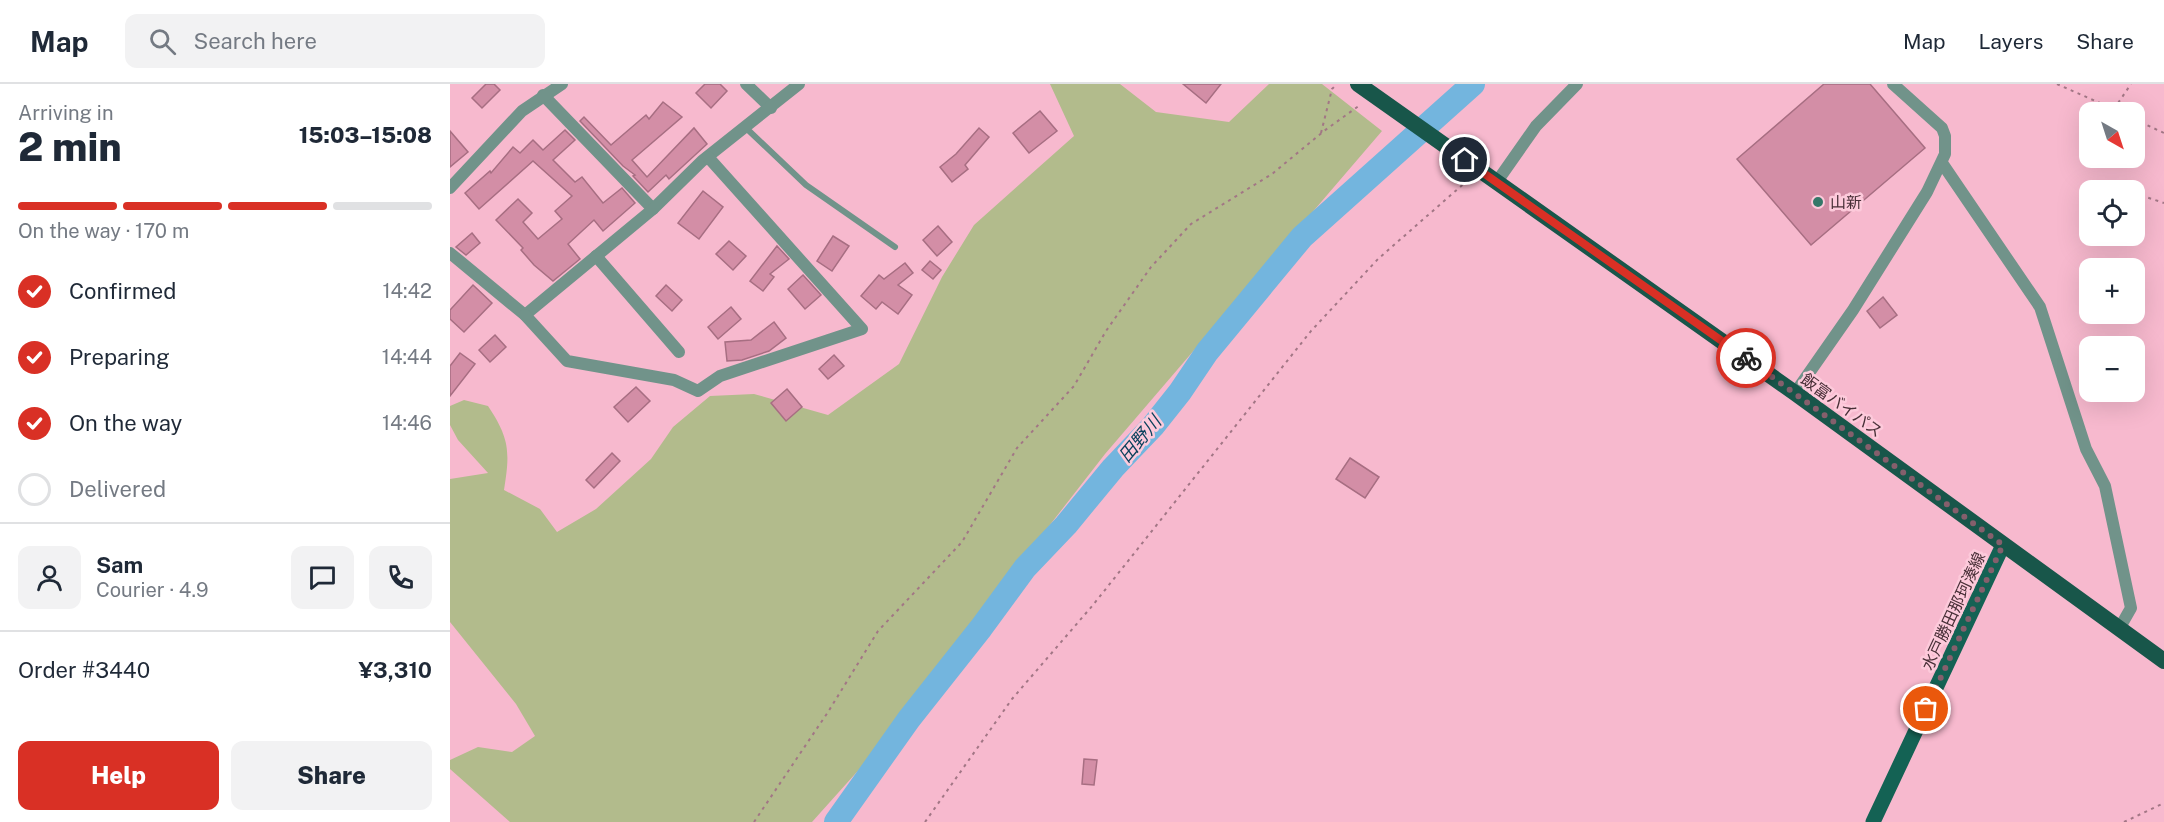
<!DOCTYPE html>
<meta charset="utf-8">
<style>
body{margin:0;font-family:"Public Sans","Noto Sans JP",sans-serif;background:#f2f2f3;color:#1f2937;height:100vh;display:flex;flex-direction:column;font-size:22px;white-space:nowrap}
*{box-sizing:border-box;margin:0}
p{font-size:20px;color:#747a83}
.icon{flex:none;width:33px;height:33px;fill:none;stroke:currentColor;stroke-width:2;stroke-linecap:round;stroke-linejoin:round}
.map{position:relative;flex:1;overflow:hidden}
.sheet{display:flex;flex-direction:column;background:#fff;width:450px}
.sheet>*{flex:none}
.needle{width:39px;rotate:141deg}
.buttons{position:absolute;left:1629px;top:18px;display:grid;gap:12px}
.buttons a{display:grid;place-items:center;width:66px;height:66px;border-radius:12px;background:#fff;box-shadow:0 6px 24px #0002;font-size:30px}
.pin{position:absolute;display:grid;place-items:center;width:51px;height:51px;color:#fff;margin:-26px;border:3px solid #fff;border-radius:50%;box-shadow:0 2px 6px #0007}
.courier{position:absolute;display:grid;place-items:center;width:60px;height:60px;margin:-30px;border:4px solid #d93025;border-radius:50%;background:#fff;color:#222;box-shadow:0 2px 8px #0007}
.headline em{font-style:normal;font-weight:800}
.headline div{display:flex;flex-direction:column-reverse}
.headline{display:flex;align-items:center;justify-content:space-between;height:102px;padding:0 18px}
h1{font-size:39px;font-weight:800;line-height:45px}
.bar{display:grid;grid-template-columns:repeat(4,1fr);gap:9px 6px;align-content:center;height:72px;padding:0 18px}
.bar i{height:8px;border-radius:4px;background:#e0e1e3}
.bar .on{background:#d93025}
.bar p{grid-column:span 4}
.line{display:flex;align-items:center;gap:15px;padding:0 18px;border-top:2px solid #e0e1e3}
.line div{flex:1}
.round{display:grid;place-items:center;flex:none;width:63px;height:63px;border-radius:12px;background:#f2f2f3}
ol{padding:0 18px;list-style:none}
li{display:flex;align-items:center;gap:18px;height:66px}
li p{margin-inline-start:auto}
li .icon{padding:6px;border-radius:50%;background:#d93025;color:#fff;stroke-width:4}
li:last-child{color:#747a83}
li i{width:33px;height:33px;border:3px solid #e0e1e3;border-radius:50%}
.primary-button{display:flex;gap:12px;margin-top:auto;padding:12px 18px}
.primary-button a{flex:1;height:69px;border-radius:12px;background:#d93025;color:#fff;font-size:24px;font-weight:800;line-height:69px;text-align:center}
.primary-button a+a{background:#f2f2f3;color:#1f2937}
header{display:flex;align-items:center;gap:36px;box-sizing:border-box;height:84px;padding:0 30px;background:#fff;border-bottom:2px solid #e0e1e3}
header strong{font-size:28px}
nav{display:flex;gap:33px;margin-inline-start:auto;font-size:21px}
.search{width:420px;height:54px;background:#f2f2f3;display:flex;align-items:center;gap:15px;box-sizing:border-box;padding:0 21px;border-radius:12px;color:#747a83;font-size:22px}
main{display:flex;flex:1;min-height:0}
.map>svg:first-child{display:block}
.green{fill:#b2bb8c}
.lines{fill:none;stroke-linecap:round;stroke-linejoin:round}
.river{stroke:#73b5de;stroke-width:24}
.building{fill:#d38ea6;stroke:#a76e82;stroke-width:1.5}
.path{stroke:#a27685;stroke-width:2;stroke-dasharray:3 4.5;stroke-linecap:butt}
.service{stroke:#71938a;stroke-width:6}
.minor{stroke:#71938a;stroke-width:12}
.tertiary{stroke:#71938a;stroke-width:12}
.primary{stroke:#146254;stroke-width:15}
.trunk{stroke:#18564a;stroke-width:16}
.done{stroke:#855f6c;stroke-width:6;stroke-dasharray:0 10.8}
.route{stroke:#d93025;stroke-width:8}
.poi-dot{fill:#357869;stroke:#fdcadb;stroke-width:2}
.labels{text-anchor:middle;stroke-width:5;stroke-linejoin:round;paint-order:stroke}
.poi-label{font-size:16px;fill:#482f37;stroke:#fdcadb;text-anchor:start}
.street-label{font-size:16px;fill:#482f37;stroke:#fdcadb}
.water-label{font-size:18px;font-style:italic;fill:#0b425d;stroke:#fdcadb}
</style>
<header>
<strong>Map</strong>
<div class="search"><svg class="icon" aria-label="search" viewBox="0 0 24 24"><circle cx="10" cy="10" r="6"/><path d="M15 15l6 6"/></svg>Search here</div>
<nav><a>Map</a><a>Layers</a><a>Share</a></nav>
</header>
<main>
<section class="sheet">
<div class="headline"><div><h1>2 min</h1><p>Arriving in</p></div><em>15:03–15:08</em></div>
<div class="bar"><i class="on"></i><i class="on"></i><i class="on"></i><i></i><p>On the way · 170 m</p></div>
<ol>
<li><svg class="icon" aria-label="check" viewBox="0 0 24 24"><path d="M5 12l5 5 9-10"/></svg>Confirmed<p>14:42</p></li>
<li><svg class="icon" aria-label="check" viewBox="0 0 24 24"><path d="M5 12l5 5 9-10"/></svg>Preparing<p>14:44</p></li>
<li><svg class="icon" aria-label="check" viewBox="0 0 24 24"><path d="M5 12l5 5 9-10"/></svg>On the way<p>14:46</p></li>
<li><i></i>Delivered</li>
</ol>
<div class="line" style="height:108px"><a class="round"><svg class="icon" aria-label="person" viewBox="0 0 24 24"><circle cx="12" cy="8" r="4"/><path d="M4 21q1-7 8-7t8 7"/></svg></a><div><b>Sam</b><p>Courier · 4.9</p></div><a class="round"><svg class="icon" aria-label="chat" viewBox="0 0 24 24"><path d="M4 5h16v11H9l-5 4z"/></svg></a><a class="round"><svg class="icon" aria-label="phone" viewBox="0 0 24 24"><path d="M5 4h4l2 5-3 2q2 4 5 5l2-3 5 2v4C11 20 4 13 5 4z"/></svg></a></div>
<div class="line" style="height:78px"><div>Order #3440</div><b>¥3,310</b></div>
<div class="primary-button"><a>Help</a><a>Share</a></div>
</section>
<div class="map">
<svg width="1714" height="738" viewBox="0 0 1714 738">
<rect width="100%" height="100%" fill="#f7b9ce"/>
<path class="green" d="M 600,0 L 670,0 L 706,28 L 779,38 L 819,0 L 872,0 L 932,47 L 655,370 L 414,680 L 362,738 L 60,738 L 0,685 L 0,676 L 28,663 L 62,668 L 85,652 L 66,620 L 0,538 L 0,395 L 38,389 L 8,356 L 0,341 L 0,322 L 14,316 L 38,322 C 60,355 60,368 54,406 L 90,425 L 107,448 L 146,425 L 201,375 L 223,343 L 260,312 L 304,310 L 378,331 L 449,280 L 492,193 L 524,141 L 624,52 Z"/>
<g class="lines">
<path class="river" d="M 386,738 L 459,635 L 531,544 L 575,484 L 616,441 L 663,384 L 703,342 L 730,308 L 757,268 L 852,153 L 1023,0"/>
</g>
<g class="building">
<path d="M 36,0 L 44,0 L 50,6 L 32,24 L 22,14 Z"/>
<path d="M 255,0 L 270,0 L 277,7 L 261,24 L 246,9 Z"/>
<path d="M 733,0 L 771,0 L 756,19 Z"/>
<path d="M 1374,0 L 1420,0 L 1475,64 L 1361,161 L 1287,75 Z"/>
<path d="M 213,18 L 232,33 L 182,76 L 197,93 L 244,44 L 257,60 L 219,95 L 216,91 L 198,108 L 183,92 L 185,91 L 173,82 L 130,37 L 134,33 L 161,61 L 196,31 L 199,35 Z"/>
<path d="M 590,27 L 607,47 L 579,69 L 563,49 Z"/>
<path d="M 529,44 L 539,53 L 515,81 L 518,85 L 502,98 L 490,83 L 506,70 Z"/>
<path d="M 115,46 L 125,56 L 103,76 L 125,98 L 132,93 L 153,119 L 172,104 L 185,119 L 153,147 L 144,136 L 118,160 L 130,175 L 103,197 L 84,181 L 71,166 L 73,164 L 46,136 L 68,115 L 82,129 L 73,138 L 88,155 L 112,135 L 105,127 L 122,112 L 83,77 L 29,125 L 15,109 L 40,87 L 41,89 L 63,63 L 70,69 L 83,56 L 93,66 Z"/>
<path d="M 0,47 L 18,68 L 0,83 Z"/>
<path d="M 253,107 L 273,123 L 249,155 L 228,139 Z"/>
<path d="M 488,142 L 502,158 L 487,172 L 473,156 Z"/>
<path d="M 22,149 L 30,159 L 16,171 L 6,163 Z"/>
<path d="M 383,152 L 399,162 L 382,187 L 367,177 Z"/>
<path d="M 279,157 L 296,172 L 283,186 L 266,170 Z"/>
<path d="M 327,162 L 339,175 L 320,190 L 324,193 L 313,207 L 300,197 Z"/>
<path d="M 480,177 L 491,186 L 483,195 L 472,186 Z"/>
<path d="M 455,179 L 463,189 L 448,201 L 462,211 L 448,230 L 432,218 L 426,225 L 411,212 L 429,191 L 434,195 Z"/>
<path d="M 353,191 L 371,211 L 355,225 L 338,205 Z"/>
<path d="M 23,201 L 42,219 L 14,248 L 0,235 L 0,226 Z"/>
<path d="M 216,201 L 232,216 L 222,227 L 206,212 Z"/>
<path d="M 1433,213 L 1447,231 L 1430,244 L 1417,227 Z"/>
<path d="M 281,223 L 291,235 L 268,255 L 258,243 Z"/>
<path d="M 324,238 L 336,254 L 319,267 L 292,276 L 277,277 L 275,258 L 301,256 Z"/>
<path d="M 45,251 L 56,263 L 40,278 L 29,266 Z"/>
<path d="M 10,269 L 25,280 L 0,312 L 0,282 Z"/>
<path d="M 384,271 L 394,282 L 378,295 L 369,285 Z"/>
<path d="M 186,303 L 200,317 L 178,338 L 164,323 Z"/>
<path d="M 337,305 L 352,323 L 336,337 L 321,319 Z"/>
<path d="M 162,369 L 170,377 L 144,404 L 136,396 Z"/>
<path d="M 900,374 L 929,393 L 915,414 L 886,395 Z"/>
<path d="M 634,675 L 647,676 L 644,701 L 632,700 Z"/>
</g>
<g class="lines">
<g class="path">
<path d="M 1607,0 L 1670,28"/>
<path d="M 1664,25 L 1681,0"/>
<path d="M 1684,35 L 1714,49"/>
<path d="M 871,49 L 882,5 L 886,1"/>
<path d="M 1660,100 L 1677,106"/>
<path d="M 1684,109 L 1714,119"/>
<path d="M 304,738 L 378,628 L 428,547 L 512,458 L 567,364 L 624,302 L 656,247 L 701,183 L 741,140 L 822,90 L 874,47 L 910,21"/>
<path d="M 475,738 L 562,615 L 643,521 L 861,247 L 928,175 L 1018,96"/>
<path d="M 1674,738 L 1714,719"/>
</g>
<path class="service" d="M 296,44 L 356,101 L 445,163"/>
<g class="minor">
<path d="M 296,0 L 321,24"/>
<path d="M 93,11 L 203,125"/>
<path d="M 1492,79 L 1590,223 L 1636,365 L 1655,402 L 1681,524 L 1669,545"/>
<path d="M 0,104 L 72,27 L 112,0"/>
<path d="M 0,169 L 75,231 L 203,125 L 252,77 L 349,0"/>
<path d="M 146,172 L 229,268"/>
<path d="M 75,231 L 117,277 L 224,296 L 248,307 L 270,292 L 412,245 L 258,73"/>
</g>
<g class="tertiary">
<path d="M 1046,99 L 1086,42 L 1127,0"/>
<path d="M 1345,309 L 1403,226 L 1477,108 L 1495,70 L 1495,52 L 1492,44 L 1443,0"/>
</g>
<path class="primary" d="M 1423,738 L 1553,461"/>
<path class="trunk" d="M 908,0 L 1345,309 L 1714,577"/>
</g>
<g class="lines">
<path class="done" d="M 1296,274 L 1553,461 L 1476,625"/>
<path class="route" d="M 1015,76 L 1296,274"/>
</g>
<circle class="poi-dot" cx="1368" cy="118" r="6"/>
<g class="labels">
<g class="poi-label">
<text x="1380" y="124">山新</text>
</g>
<g class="street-label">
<text transform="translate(1392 321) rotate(36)" y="6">飯富バイパス</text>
<text transform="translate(1503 527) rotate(-65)" y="6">水戸勝田那珂湊線</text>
</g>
<g class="water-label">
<text transform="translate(690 355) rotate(-50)" y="6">田野川</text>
</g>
</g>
</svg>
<div class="buttons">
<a><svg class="needle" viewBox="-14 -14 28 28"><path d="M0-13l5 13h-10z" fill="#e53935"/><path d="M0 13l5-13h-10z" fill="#747a83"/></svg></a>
<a><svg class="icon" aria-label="locate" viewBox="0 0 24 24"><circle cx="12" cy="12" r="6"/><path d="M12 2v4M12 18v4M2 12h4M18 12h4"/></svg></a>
<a>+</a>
<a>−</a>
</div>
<div class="pin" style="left:1476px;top:625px;background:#ea580c"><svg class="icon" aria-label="bag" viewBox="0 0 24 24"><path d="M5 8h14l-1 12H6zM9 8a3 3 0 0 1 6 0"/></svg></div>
<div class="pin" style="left:1015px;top:76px;background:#1f2937"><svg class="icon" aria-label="home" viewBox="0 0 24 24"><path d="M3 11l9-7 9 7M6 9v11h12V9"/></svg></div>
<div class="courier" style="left:1296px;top:274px"><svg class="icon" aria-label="bike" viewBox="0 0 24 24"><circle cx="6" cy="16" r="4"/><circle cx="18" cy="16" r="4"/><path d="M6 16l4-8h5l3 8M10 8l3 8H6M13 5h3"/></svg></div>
</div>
</main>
